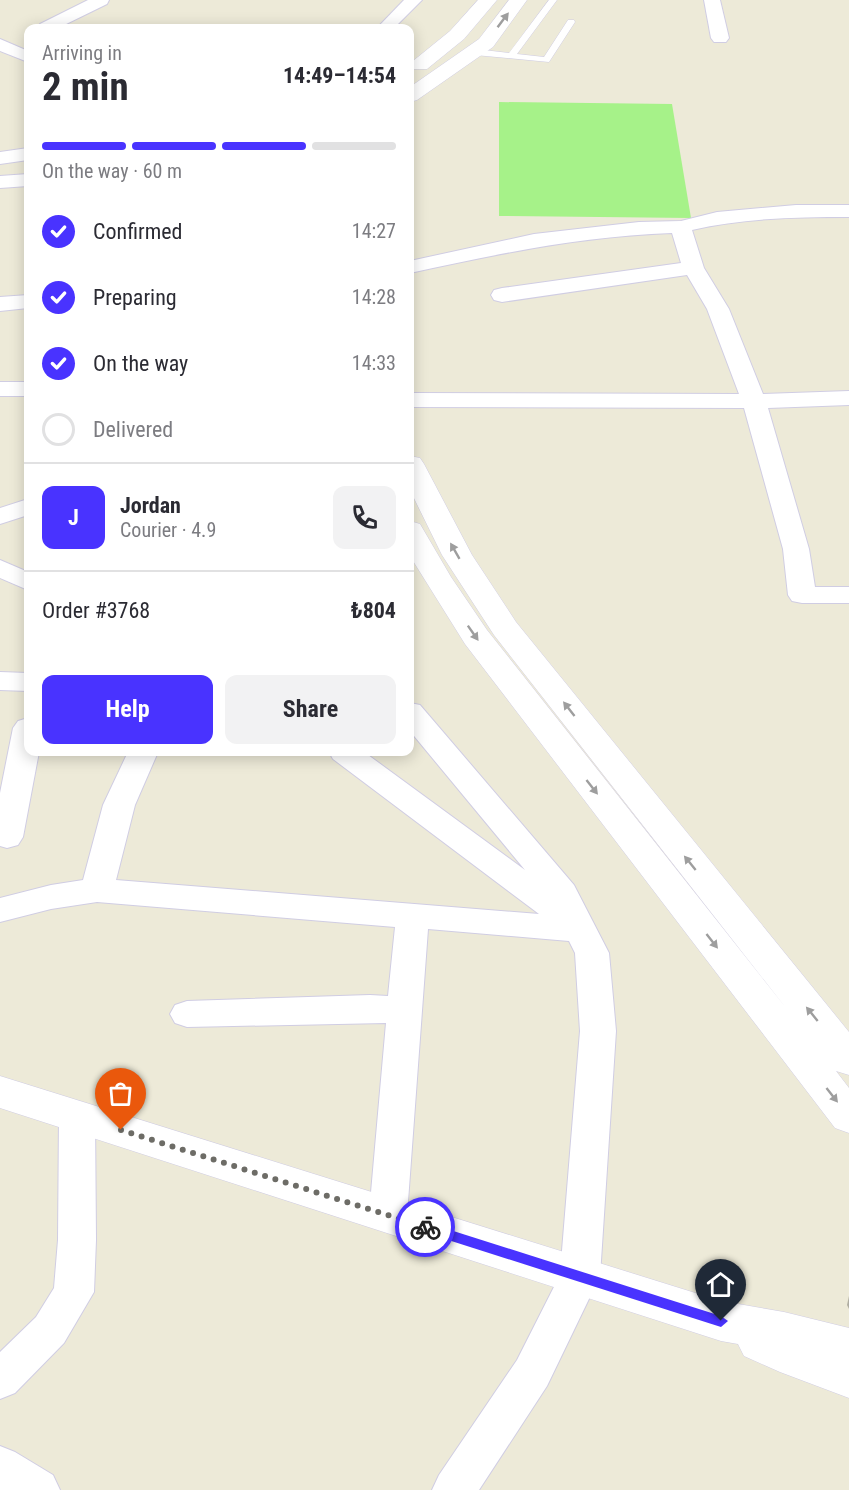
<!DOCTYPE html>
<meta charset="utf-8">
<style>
body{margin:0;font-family:"Roboto Condensed",sans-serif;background:#f2f2f3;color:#2b2b33;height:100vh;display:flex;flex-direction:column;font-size:22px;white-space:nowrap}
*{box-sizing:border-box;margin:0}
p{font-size:20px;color:#7c7c81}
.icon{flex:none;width:33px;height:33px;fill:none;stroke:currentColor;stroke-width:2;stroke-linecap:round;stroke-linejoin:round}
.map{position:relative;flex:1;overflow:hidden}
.details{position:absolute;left:24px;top:24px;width:390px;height:732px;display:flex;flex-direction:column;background:#fff;border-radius:12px;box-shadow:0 3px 15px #0003}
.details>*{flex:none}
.pin{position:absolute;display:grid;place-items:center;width:51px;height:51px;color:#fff;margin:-62px -26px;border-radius:50% 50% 50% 0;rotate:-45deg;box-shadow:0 0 6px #0007}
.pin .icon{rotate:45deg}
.courier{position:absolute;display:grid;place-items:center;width:60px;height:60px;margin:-30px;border:4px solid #4933ff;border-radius:50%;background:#fff;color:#222;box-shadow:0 2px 8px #0007}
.head em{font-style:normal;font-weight:700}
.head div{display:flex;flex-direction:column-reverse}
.head{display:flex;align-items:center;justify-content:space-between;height:102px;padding:0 18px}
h1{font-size:39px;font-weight:700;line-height:45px}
.bar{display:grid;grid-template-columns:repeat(4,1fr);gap:9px 6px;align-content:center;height:72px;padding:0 18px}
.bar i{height:8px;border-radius:4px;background:#e1e1e2}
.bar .active{background:#4933ff}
.bar p{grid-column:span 4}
.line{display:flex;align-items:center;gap:15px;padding:0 18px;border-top:2px solid #e1e1e2}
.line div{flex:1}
.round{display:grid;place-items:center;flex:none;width:63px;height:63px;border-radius:12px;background:#f2f2f3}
ol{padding:0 18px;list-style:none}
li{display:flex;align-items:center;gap:18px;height:66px}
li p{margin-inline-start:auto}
li .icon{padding:6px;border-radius:50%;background:#4933ff;color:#fff;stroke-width:4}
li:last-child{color:#7c7c81}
li i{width:33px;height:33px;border:3px solid #e1e1e2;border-radius:50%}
.cta{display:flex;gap:12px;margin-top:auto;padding:12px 18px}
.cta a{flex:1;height:69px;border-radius:12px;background:#4933ff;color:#fff;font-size:24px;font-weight:700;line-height:69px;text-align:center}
.cta a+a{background:#f2f2f3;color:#2b2b33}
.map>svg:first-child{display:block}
.pitch{fill:#a6f289}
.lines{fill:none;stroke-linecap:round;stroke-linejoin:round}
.service-casing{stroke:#d0cde3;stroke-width:1}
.minor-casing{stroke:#d0cde3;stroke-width:2}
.tertiary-casing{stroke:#d0cde3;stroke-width:1}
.secondary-casing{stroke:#d0cde3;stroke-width:1}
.service{fill:#fff;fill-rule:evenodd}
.minor{fill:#fff;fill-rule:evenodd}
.tertiary{fill:#fff;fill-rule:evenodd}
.secondary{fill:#fff;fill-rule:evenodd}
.wall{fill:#afada1}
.oneway{fill:#9e9e9e}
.route{fill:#4933ff}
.done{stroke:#6d6c66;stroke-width:6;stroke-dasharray:0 10.8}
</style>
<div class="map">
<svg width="849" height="1490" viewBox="0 0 849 1490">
<rect width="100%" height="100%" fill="#edead8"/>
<path class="pitch" d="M 499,102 L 672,104 L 691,218 L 499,216 Z"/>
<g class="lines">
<g class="service-casing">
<path id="service" d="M 549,0 L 557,0 L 517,54 L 544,57 L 568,20 L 574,20 L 575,22 L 549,62 L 475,55 L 471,52 L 475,49 L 509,53 Z"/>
</g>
<g class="minor-casing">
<g id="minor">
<path d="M 88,0 L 109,0 L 107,4 L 58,28 L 37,28 L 40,24 Z"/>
<path d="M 404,0 L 422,0 L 394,28 L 377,28 Z"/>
<path d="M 704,0 L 720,0 L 729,38 L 726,42 L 714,42 L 711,38 Z"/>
<path d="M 0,39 L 28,51 L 28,62 L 0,51 Z"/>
<path d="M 28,148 L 28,160 L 0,164 L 0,152 Z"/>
<path d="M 28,174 L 28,186 L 0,188 L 0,176 Z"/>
<path d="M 796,205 L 849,205 L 849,217 C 797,217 743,218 692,230 L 704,268 L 729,309 L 763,394 L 849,391 L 849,405 L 768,408 L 809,549 L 815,587 L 849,587 L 849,603 L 802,603 L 792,601 L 788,595 L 783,549 L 744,408 L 410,407 L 410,393 L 739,394 L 707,309 L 687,275 L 502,302 L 494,300 L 491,295 L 494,290 L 502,288 L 681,263 L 672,233 C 583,236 497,254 410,273 L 410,261 L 534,234 L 639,222 L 681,221 L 717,212 Z"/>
<path d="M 28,295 L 28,308 L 0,311 L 0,297 Z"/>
<rect x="0" y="382" width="28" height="14"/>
<path d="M 28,499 L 28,515 L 0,524 L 0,508 Z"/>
<path d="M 0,560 L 28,572 L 28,590 L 0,578 Z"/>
<path d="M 0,672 L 28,673 L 28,691 L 0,690 Z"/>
<path d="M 410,703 L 420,705 L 574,885 L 609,953 L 616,1031 L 600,1276 L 547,1386 L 479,1490 L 432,1490 L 439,1475 L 517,1360 L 560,1275 L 580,1031 L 575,953 L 569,941 L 428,929 L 407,1215 L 402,1226 L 388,1231 L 374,1226 L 369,1215 L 386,1023 L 187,1027 L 175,1023 L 170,1014 L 175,1005 L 187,1001 L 370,995 L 388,996 L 395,927 L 97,902 L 51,909 L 0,922 L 0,898 L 51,885 L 83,880 L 103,805 L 128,752 L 158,752 L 135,805 L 116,880 L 539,914 L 333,759 L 329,752 L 364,752 L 525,870 L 410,731 Z"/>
<path d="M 28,718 L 28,752 L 39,752 L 23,837 L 18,845 L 7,848 L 0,846 L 0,793 L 13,728 L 18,721 Z"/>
<path d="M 77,1101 L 90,1106 L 95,1116 L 96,1240 L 94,1292 L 64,1343 L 15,1393 L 0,1399 L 0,1352 L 36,1317 L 54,1288 L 58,1240 L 59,1116 L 64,1106 Z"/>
<path d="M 0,1446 L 15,1452 L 53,1475 L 60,1490 L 0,1490 Z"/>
</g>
</g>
<g class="tertiary-casing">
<g id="tertiary">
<path d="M 478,0 L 497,0 L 464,39 L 427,69 L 413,69 L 410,65 L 413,61 L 450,31 Z"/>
<path d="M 509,0 L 527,0 L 493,47 L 417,100 L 410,102 L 410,87 L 479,39 Z"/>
<path d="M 410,456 L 420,458 L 424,464 L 472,555 L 516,622 L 849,1032 L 849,1075 L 836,1071 L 849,1088 L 849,1133 L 835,1128 L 465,644 L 410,556 L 410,521 L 420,524 L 451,577 L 487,630 L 786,1008 L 494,635 L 442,555 L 410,490 Z"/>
</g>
</g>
<g class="secondary-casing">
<path id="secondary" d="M 0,1076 L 721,1301 L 784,1312 L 849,1328 L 849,1398 L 780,1372 L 744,1356 L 738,1344 L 721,1341 L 0,1108 Z"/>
</g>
<use href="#service" class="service"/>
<use href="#minor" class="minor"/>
<use href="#tertiary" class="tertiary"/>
<use href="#secondary" class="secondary"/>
</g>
<path class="wall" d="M 849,1296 L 849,1309 L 847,1305 Z"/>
<defs><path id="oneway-solid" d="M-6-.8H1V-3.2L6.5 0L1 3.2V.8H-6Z" transform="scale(1.5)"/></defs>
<g class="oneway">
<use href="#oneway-solid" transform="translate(503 20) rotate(-53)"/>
<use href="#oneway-solid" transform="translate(455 551) rotate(-120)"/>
<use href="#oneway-solid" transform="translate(473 633) rotate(55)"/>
<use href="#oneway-solid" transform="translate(569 709) rotate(-128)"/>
<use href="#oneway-solid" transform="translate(592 787) rotate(52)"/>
<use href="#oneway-solid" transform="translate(690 863) rotate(-129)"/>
<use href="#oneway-solid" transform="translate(712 941) rotate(52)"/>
<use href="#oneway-solid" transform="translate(812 1014) rotate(-129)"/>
<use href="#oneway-solid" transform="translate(832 1095) rotate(52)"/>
</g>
<path class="route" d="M 425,1222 L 721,1316 L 728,1321 L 721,1327 L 420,1231 L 418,1227 Z"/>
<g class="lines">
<path class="done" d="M 121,1130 L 425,1227"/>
</g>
</svg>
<div class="pin" style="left:121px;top:1130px;background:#ea580c"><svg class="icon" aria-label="bag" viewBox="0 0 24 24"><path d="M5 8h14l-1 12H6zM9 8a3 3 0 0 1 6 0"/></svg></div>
<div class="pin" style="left:721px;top:1321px;background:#1f2937"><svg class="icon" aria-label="home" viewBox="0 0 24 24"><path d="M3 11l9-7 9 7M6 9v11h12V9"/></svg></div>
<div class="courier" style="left:425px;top:1227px"><svg class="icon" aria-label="bike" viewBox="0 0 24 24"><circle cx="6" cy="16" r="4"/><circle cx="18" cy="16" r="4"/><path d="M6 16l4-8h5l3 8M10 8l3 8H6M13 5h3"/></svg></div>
<section class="details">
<div class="head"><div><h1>2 min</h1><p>Arriving in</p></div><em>14:49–14:54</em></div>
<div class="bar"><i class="active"></i><i class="active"></i><i class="active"></i><i></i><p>On the way · 60 m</p></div>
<ol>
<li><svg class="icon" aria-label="check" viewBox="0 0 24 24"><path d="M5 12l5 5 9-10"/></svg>Confirmed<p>14:27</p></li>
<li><svg class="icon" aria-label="check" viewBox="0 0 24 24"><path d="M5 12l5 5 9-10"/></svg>Preparing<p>14:28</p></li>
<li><svg class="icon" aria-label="check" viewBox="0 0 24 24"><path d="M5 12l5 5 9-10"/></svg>On the way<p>14:33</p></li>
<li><i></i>Delivered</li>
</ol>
<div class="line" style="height:108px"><b class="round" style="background:#4933ff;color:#fff">J</b><div><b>Jordan</b><p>Courier · 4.9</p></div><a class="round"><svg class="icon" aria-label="phone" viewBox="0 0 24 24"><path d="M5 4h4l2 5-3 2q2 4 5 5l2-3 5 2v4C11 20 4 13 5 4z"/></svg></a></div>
<div class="line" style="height:78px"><div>Order #3768</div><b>₺804</b></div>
<div class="cta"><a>Help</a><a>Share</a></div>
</section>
</div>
